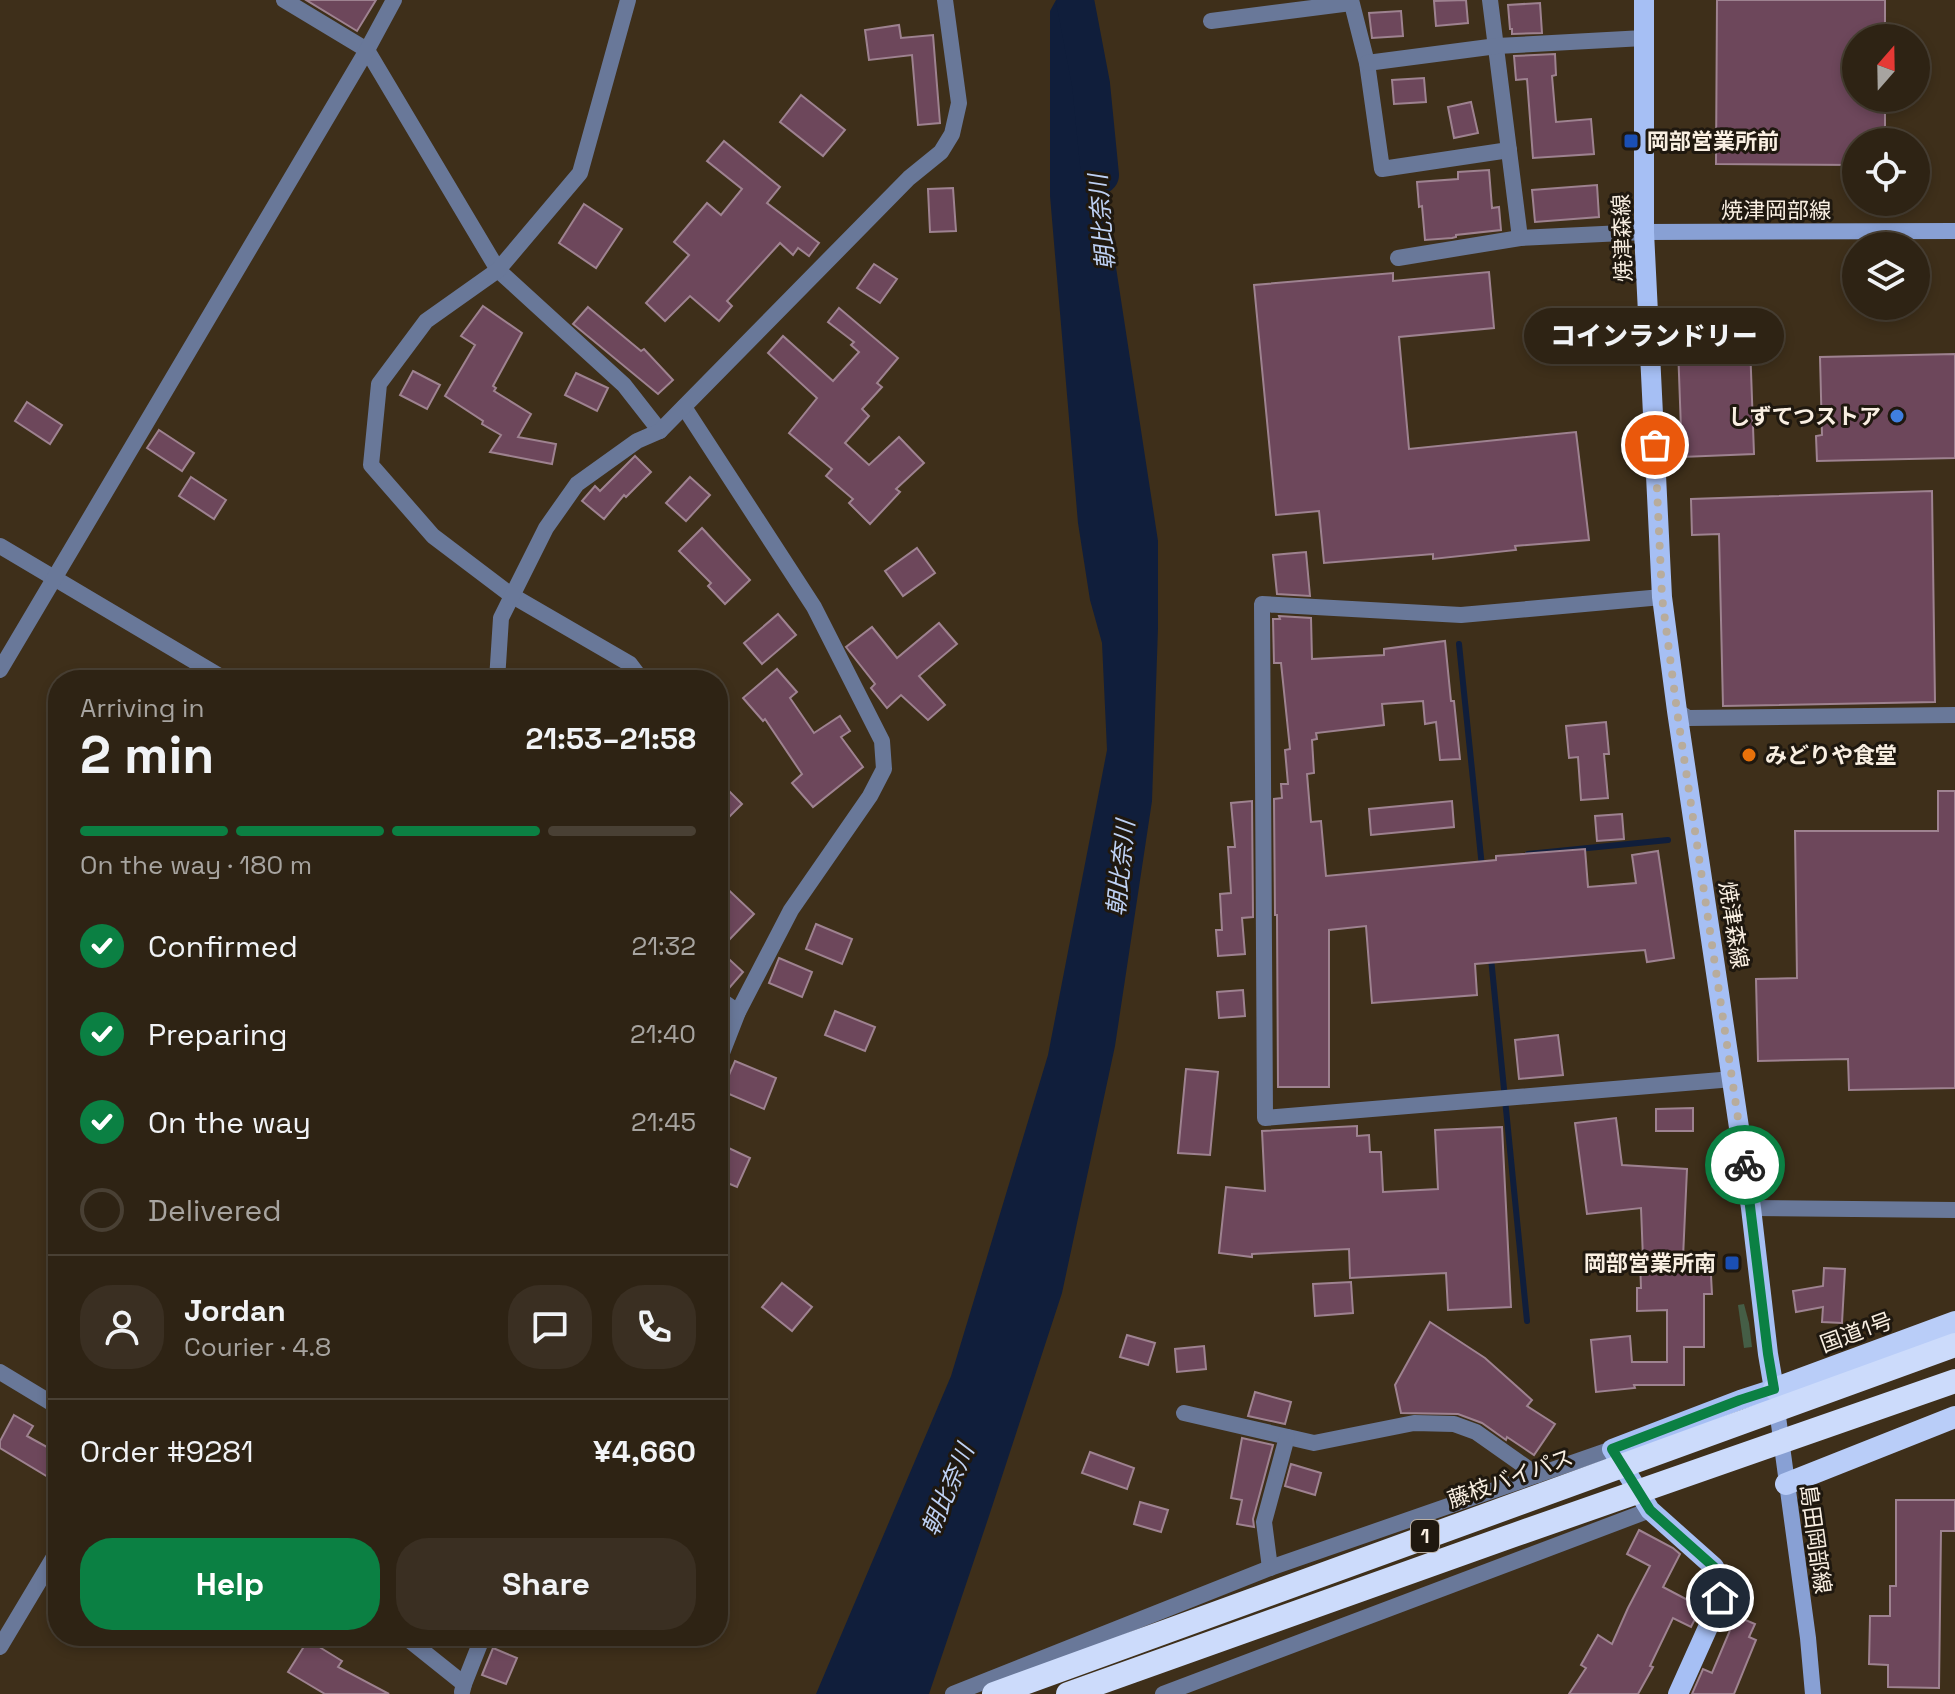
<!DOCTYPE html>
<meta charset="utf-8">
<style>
body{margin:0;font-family:"Space Grotesk","Noto Sans JP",sans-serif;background:#3a2f22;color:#f1f3f6;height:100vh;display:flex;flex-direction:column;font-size:30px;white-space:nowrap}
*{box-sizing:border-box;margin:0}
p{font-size:26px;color:#a7a4a0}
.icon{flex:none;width:44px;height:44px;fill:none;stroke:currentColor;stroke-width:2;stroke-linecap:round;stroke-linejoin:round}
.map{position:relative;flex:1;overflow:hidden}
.drawer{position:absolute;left:48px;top:670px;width:680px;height:976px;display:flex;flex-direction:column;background:#2e2314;border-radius:32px;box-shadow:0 4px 12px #0003,0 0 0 2px #494034}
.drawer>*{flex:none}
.needle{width:52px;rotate:20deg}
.controls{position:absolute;left:1842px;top:24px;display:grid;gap:16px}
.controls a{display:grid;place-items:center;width:88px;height:88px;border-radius:50%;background:#2e2314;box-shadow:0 4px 12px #0003,0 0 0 2px #494034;font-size:40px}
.pin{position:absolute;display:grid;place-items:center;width:68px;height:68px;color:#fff;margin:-34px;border:4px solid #fff;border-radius:50%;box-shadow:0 2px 8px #0007}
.courier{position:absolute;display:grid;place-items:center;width:80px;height:80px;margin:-40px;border:6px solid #0b8043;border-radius:50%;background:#fff;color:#222;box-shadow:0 2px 10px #0007}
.bubble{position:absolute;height:56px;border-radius:28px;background:#2e2314;box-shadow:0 4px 12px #0003,0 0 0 2px #494034;font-size:26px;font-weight:800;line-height:56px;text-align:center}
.head em{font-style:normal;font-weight:800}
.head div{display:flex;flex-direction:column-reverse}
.head{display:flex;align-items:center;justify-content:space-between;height:136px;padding:0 32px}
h1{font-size:52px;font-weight:800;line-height:60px}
.bar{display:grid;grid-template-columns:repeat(4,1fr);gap:12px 8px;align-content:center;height:96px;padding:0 32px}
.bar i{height:10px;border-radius:6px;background:#494034}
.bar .selected{background:#0b8043}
.bar p{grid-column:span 4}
.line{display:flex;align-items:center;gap:20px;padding:0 32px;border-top:2px solid #494034}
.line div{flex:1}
.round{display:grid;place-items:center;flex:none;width:84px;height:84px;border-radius:32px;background:#3a2f22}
ol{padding:0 32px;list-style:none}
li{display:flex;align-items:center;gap:24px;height:88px}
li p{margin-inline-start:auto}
li .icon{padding:8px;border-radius:50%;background:#0b8043;color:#fff;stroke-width:4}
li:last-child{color:#a7a4a0}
li i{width:44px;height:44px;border:4px solid #494034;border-radius:50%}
.button{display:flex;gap:16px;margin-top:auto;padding:16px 32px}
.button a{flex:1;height:92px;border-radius:32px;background:#0b8043;color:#fff;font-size:32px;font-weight:800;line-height:92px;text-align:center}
.button a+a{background:#3a2f22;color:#f1f3f6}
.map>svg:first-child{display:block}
.green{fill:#455e46}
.water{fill:#101e3b}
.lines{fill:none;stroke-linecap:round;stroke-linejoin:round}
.stream{stroke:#101e3b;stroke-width:6}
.river{stroke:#101e3b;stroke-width:38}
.building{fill:#6d475b;stroke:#9e8290;stroke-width:2}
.minor{stroke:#697899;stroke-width:16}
.tertiary{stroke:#697899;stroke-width:16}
.secondary{stroke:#88a0d4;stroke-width:16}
.primary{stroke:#a6bff4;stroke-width:20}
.trunk{stroke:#b9cdf8;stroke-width:22}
.motorway{stroke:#ccdbfb;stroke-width:24}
.done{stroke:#b8ac9c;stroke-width:8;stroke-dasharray:0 14.4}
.route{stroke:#0b8043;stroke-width:10}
.transit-dot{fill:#1a4fb4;stroke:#1f180f;stroke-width:3}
.shop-dot{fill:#3f7fe0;stroke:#1f180f;stroke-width:3}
.food-dot{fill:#e8710a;stroke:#1f180f;stroke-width:3}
.labels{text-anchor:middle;stroke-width:6;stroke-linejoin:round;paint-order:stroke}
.shield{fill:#1f180f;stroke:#b8aea3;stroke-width:2}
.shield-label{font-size:20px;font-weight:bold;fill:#f9efe2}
.poi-label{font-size:22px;font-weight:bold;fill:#f9efe2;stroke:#1f180f;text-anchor:start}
.street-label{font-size:22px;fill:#f9efe2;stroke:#1f180f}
.water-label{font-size:24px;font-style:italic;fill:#bed1f4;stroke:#1f180f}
</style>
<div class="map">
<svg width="1955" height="1694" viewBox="0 0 1955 1694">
<rect width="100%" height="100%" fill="#3e2f1a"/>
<path class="green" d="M 1744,1304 L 1749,1323 L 1752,1347 L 1744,1348 L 1738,1305 Z"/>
<path class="water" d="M 1056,0 L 1083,0 L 1079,26 L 1158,541 L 1158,628 L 1152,801 L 1115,1046 L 1062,1293 L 988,1519 L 929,1694 L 816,1694 L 951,1376 L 1048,1055 L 1107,750 L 1102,643 L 1090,600 L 1078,523 L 1050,196 L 1050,11 Z"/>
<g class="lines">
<g class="stream">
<path d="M 1459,644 L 1482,867"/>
<path d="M 1528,854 L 1668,840"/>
<path d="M 1491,958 L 1527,1321"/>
</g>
<path class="river" d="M 1075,0 L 1091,84 L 1100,175"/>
</g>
<g class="building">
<path d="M 306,0 L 376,0 L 357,31 Z"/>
<path d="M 1466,0 L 1468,23 L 1436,26 L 1434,1 Z"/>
<path d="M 1717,0 L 1885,0 L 1885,38 L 1856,38 L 1856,98 L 1885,98 L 1885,142 L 1856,142 L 1856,165 L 1716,164 Z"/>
<path d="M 1540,3 L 1542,33 L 1512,34 L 1512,29 L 1510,29 L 1508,5 Z"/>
<path d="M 1401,11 L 1403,36 L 1372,38 L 1369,13 Z"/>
<path d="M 899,25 L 901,38 L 933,35 L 940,123 L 918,125 L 912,55 L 869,60 L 865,30 Z"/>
<path d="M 1555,54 L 1556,75 L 1552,76 L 1556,122 L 1591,119 L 1594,154 L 1533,158 L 1527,79 L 1516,80 L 1514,56 Z"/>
<path d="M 1424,78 L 1426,102 L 1394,104 L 1392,80 Z"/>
<path d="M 801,95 L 845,130 L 823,156 L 780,122 Z"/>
<path d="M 1471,102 L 1478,133 L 1454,138 L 1448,107 Z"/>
<path d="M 724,141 L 780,187 L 767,203 L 819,243 L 809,256 L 798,248 L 793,255 L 780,243 L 727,301 L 732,306 L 719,321 L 690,296 L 665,321 L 646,303 L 689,255 L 674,242 L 707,203 L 721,215 L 742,189 L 707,161 Z"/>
<path d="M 1489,170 L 1492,208 L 1499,207 L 1501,230 L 1456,235 L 1456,237 L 1452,238 L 1425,240 L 1422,206 L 1419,207 L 1417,182 L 1458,179 L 1458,172 Z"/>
<path d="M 1597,185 L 1599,217 L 1535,222 L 1532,190 Z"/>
<path d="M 953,188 L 956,231 L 930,232 L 928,189 Z"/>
<path d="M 584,204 L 622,229 L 596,268 L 559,243 Z"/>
<path d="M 874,264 L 897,279 L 880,303 L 857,288 Z"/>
<path d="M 1489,272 L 1494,328 L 1399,337 L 1409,449 L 1576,432 L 1589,540 L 1515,546 L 1516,550 L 1433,559 L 1433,554 L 1324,563 L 1319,511 L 1276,515 L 1254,285 L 1393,273 L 1393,281 Z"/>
<path d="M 483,306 L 522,333 L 493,386 L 496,388 L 494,391 L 531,414 L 518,437 L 556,444 L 552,464 L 490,452 L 501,435 L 482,424 L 483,421 L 445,396 L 475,345 L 461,336 Z"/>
<path d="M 588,307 L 641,351 L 644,349 L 673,380 L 658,394 L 573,324 Z"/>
<path d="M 839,308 L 898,358 L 877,383 L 882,387 L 862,409 L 869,416 L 845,443 L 869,465 L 899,437 L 924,463 L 896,489 L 900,492 L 870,524 L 849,503 L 853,499 L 826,476 L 832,469 L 789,433 L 817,398 L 768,353 L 783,336 L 833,381 L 859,352 L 851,345 L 854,342 L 828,322 Z"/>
<path d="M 1750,344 L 1754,454 L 1682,457 L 1678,347 Z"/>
<path d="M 1955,354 L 1955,458 L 1817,461 L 1816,436 L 1822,435 L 1820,357 Z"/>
<path d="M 413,371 L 440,385 L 427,409 L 400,395 Z"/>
<path d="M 576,373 L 608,388 L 597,411 L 565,395 Z"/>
<path d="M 27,402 L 62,425 L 50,444 L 15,421 Z"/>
<path d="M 159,430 L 194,453 L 182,471 L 147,448 Z"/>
<path d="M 635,456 L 651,472 L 626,497 L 624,495 L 604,519 L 582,501 L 595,486 L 600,491 Z"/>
<path d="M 191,477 L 226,500 L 214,519 L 179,496 Z"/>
<path d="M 690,477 L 710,495 L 686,521 L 666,503 Z"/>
<path d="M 1932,491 L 1935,702 L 1723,706 L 1719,534 L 1692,535 L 1691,499 Z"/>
<path d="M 702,528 L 750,580 L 725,604 L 708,586 L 711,583 L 679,551 Z"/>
<path d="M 917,548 L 935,573 L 903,596 L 885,571 Z"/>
<path d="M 1306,552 L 1310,596 L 1277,594 L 1273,555 Z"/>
<path d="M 778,614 L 796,635 L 762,664 L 744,643 Z"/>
<path d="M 1279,616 L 1311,618 L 1312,659 L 1384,655 L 1384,649 L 1445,641 L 1451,701 L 1454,701 L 1460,759 L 1440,760 L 1436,722 L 1425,724 L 1423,701 L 1382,704 L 1384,725 L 1316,733 L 1317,739 L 1312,740 L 1314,773 L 1307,774 L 1311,822 L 1321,821 L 1326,876 L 1496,860 L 1496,856 L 1585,849 L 1588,887 L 1636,883 L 1632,855 L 1658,851 L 1674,958 L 1647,962 L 1645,950 L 1475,964 L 1477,995 L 1372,1003 L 1366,926 L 1329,930 L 1329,1087 L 1278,1087 L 1277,915 L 1275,915 L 1274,799 L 1282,798 L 1281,784 L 1288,784 L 1285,750 L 1290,749 L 1281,663 L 1274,663 L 1273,619 L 1280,619 Z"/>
<path d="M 939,623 L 957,644 L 919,676 L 945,705 L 928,720 L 901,695 L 887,708 L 871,688 L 875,684 L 846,647 L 872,627 L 897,658 Z"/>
<path d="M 777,669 L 797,692 L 790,698 L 814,733 L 840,716 L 850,731 L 841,737 L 863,767 L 813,807 L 792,783 L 802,774 L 765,719 L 763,721 L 743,698 Z"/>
<path d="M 1606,722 L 1609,754 L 1604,754 L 1608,798 L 1581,800 L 1578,757 L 1569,758 L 1566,726 Z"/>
<path d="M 718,780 L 742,804 L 718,828 Z"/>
<path d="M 1938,791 L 1955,791 L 1955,1088 L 1849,1090 L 1848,1059 L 1758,1061 L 1756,979 L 1797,978 L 1795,831 L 1938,831 Z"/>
<path d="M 1252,801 L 1253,917 L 1242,918 L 1245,954 L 1218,956 L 1216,930 L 1222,930 L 1220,894 L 1231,893 L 1228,847 L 1235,847 L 1231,803 Z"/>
<path d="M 1452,801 L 1454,827 L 1371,835 L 1369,809 Z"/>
<path d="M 1622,814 L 1624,839 L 1597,841 L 1595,816 Z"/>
<path d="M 718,880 L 754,914 L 728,941 L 718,931 Z"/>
<path d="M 816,924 L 852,939 L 842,964 L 806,949 Z"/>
<path d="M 718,949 L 743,972 L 730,987 L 718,976 Z"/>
<path d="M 779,958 L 812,972 L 802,997 L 769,983 Z"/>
<path d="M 1243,990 L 1245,1016 L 1219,1018 L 1217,992 Z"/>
<path d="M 835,1011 L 875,1027 L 865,1051 L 825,1035 Z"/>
<path d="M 1558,1035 L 1563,1075 L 1519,1079 L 1515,1040 Z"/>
<path d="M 735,1061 L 776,1078 L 764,1109 L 722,1091 Z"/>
<path d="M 1186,1069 L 1218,1072 L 1210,1155 L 1178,1153 Z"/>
<path d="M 1693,1108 L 1693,1131 L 1656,1131 L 1656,1109 Z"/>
<path d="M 1616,1118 L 1622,1165 L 1687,1169 L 1683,1258 L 1710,1257 L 1712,1294 L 1704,1294 L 1704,1347 L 1684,1347 L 1684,1385 L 1634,1385 L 1635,1388 L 1596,1392 L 1591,1340 L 1630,1336 L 1632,1362 L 1667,1362 L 1667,1310 L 1637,1311 L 1637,1288 L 1641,1288 L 1640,1259 L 1643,1259 L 1641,1208 L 1587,1214 L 1575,1123 Z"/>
<path d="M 1357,1126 L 1357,1136 L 1369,1135 L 1370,1152 L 1381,1152 L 1383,1192 L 1438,1189 L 1435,1130 L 1502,1127 L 1511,1307 L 1448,1310 L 1446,1273 L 1350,1278 L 1349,1249 L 1252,1254 L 1252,1257 L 1219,1253 L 1226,1187 L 1265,1191 L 1262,1131 Z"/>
<path d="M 718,1143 L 750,1158 L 737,1187 L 718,1179 Z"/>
<path d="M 1824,1268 L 1845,1269 L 1842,1323 L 1822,1322 L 1823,1307 L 1796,1312 L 1793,1291 L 1823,1286 Z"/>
<path d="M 1351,1282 L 1353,1313 L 1315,1316 L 1313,1284 Z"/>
<path d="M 782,1283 L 812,1307 L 792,1331 L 762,1307 Z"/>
<path d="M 1430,1322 L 1485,1358 L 1532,1400 L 1527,1406 L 1555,1424 L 1534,1455 L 1507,1437 L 1506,1440 L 1482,1423 L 1458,1414 L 1401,1413 L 1395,1385 Z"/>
<path d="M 1127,1335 L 1155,1343 L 1148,1365 L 1120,1357 Z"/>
<path d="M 1204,1346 L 1206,1369 L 1177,1372 L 1175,1349 Z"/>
<path d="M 1255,1392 L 1291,1402 L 1285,1424 L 1248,1416 Z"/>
<path d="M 14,1415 L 33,1426 L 27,1436 L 58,1453 L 58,1483 L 0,1448 L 0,1441 Z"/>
<path d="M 1242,1438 L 1273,1445 L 1253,1519 L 1254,1527 L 1237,1524 L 1242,1500 L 1231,1498 Z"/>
<path d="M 1090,1452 L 1134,1468 L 1127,1489 L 1082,1473 Z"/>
<path d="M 1291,1464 L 1321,1473 L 1315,1495 L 1285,1486 Z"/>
<path d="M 1896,1500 L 1955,1500 L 1955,1531 L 1941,1531 L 1939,1688 L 1888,1687 L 1888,1665 L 1869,1664 L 1870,1616 L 1890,1616 L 1890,1586 L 1896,1586 Z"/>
<path d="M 1140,1502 L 1168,1510 L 1161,1532 L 1134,1524 Z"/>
<path d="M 1639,1530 L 1673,1548 L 1680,1554 L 1663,1587 L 1701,1607 L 1691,1627 L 1673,1618 L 1650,1666 L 1653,1667 L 1638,1694 L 1569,1694 L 1586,1668 L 1581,1665 L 1598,1635 L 1612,1644 L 1628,1608 L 1650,1566 L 1627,1554 Z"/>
<path d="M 1736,1616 L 1755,1624 L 1749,1637 L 1756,1640 L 1734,1694 L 1692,1694 L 1703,1669 L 1712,1673 Z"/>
<path d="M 308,1640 L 342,1661 L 338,1667 L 389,1694 L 325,1694 L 288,1672 Z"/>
<path d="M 493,1648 L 517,1658 L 506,1684 L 482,1675 Z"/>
</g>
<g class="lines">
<g class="minor">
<path d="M 284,0 L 367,50 L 498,270 L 624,385 L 660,431"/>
<path d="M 628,0 L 580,173 L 498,270 L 426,321 L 379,384 L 371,465 L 433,536 L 511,595 L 630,664 L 642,680"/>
<path d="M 1351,0 L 1367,63 L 1382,169 L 1509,150"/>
<path d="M 1490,0 L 1520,238"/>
<path d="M 1211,21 L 1351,3"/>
<path d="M 1367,63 L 1497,46 L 1644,38"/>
<path d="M 1398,258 L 1520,238 L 1644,232"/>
<path d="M 684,407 L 814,607 L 882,741 L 884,769 L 870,796 L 791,910 L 738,1012 L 718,1063"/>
<path d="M 0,546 L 226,680"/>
<path d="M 1662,597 L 1461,615 L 1262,604 L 1265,1118 L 1733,1079"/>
<path d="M 497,680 L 501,618 L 546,528 L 577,484 L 637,441 L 660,431 L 909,178 L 941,152 L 952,134 L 959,103 L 945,0"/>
<path d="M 1677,711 L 1688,718 L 1955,715"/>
<path d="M 718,998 L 738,1012"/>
<path d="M 1751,1208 L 1955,1210"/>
<path d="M 0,1372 L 58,1407"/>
<path d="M 1184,1413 L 1314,1443 L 1414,1423 L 1454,1424 L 1476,1432 L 1537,1475"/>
<path d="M 1270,1568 L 1264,1522 L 1287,1437"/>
<path d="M 404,1636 L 464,1684"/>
<path d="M 0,1647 L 58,1550"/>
<path d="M 462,1692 L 464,1684 L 483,1636"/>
<path d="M 1163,1694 L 1650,1510"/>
</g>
<g class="tertiary">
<path d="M 0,670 L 367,50 L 394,0"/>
<path d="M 953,1694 L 1270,1568 L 1612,1449"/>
</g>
<g class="secondary">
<path d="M 1644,232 L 1955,231"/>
<path d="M 1776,1402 L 1808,1638 L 1813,1694"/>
</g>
<path class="primary" d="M 1644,0 L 1644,232 L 1662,597 L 1677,711 L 1751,1208 L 1768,1354 L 1774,1389 L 1740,1400 L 1612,1449 L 1650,1510 L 1714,1567 L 1721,1581 L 1720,1598 L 1714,1614 L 1678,1694"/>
<g class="trunk">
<path d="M 1774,1389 L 1955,1322"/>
<path d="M 1786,1484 L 1955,1417"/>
</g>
<g class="motorway">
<path d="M 994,1694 L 1955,1345"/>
<path d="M 1068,1694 L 1514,1535 L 1955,1381"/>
</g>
</g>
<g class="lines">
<path class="done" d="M 1655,445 L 1662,597 L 1677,711 L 1745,1165"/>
<path class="route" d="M 1720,1598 L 1721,1581 L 1714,1567 L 1650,1510 L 1612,1449 L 1740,1400 L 1774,1389 L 1768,1354 L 1745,1165"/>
</g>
<g class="transit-dot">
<rect x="1623" y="133" width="16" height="16" rx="4"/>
<rect x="1724" y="1255" width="16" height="16" rx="4"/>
</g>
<circle class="shop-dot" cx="1897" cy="416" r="8"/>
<circle class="food-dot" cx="1749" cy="755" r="8"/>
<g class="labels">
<rect class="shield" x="1411" y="1520" width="28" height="32" rx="6"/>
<g class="shield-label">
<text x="1425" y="1543">1</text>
</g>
<g class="poi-label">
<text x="1647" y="149">岡部営業所前</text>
<text x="1881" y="424" text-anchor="end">しずてつストア</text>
<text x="1765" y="763">みどりや食堂</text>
<text x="1716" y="1271" text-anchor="end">岡部営業所南</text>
</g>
<g class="street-label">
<text x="1776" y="218">焼津岡部線</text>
<text transform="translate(1622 238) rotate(-92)" y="8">焼津森線</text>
<text transform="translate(1734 925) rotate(81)" y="8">焼津森線</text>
<text transform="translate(1856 1332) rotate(-20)" y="8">国道1号</text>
<text transform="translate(1510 1478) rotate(-20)" y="8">藤枝バイパス</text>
<text transform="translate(1816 1539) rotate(82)" y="8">島田岡部線</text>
</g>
<g class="water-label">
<text transform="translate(1102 222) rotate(-95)" y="8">朝比奈川</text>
<text transform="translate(1121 868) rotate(-84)" y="8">朝比奈川</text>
<text transform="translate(948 1490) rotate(-67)" y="8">朝比奈川</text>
</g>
</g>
</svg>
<div class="controls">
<a><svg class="needle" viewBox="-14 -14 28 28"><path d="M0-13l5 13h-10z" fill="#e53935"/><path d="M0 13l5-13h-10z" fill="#a7a4a0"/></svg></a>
<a><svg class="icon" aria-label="locate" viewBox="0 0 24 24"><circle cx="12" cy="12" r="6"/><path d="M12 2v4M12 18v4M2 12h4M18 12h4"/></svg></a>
<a><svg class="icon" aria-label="layers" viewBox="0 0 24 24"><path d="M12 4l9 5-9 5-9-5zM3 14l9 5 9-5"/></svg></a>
</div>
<div class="pin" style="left:1655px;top:445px;background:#ea580c"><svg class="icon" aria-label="bag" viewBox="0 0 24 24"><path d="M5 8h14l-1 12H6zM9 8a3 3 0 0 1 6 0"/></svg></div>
<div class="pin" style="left:1720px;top:1598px;background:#1f2937"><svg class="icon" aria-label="home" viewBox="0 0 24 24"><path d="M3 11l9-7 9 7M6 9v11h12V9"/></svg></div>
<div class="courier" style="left:1745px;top:1165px"><svg class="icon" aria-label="bike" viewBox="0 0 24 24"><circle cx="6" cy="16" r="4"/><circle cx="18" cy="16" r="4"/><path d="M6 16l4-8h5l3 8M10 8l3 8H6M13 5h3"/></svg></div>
<div class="bubble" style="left:1524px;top:308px;width:260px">コインランドリー</div>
<section class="drawer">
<div class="head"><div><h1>2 min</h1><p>Arriving in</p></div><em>21:53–21:58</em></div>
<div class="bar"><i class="selected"></i><i class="selected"></i><i class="selected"></i><i></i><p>On the way · 180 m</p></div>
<ol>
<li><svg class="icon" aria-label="check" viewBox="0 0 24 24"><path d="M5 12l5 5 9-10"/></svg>Confirmed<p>21:32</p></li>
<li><svg class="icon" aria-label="check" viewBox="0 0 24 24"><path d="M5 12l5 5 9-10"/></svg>Preparing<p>21:40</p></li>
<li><svg class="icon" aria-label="check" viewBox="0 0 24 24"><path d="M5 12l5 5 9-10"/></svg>On the way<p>21:45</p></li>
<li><i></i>Delivered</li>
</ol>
<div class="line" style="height:144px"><a class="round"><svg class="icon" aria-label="person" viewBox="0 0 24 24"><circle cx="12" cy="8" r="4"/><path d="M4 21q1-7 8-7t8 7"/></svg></a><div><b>Jordan</b><p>Courier · 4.8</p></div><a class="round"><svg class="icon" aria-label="chat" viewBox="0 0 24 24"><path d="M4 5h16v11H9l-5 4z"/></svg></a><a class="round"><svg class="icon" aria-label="phone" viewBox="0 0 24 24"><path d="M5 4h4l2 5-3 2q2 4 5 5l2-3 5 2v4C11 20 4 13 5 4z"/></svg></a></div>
<div class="line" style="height:104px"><div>Order #9281</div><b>¥4,660</b></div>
<div class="button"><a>Help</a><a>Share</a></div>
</section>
</div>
